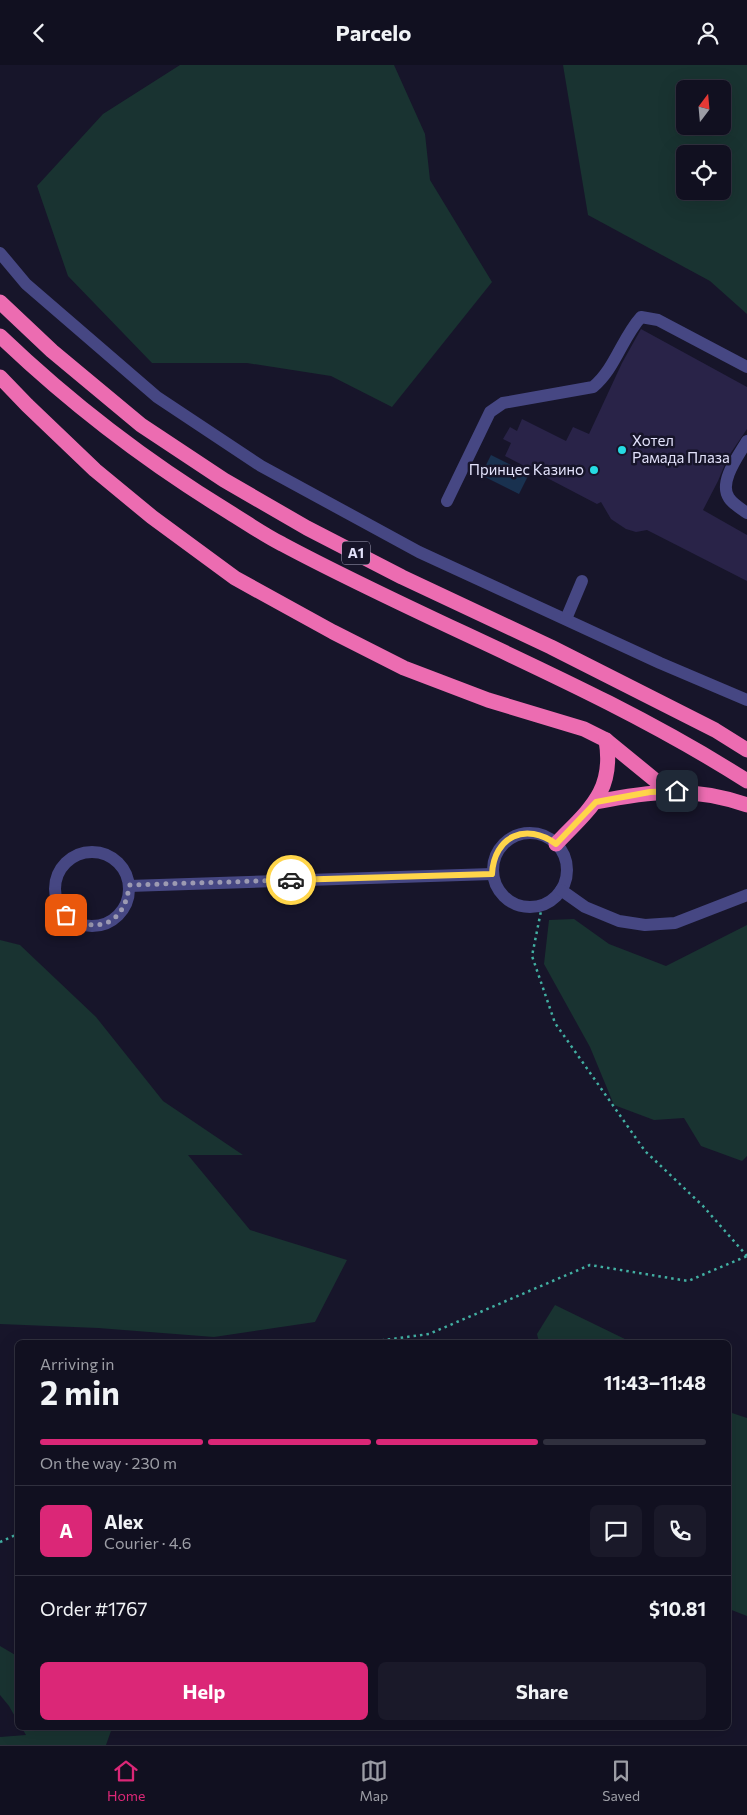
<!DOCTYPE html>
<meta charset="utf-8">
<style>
body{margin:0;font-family:Commissioner,sans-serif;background:#1a1929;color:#f1f3f6;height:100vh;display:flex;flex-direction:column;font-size:19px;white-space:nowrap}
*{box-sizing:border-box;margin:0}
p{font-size:16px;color:#9c9da5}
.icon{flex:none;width:28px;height:28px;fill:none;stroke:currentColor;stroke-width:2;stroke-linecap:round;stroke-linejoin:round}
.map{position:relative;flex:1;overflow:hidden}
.side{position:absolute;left:15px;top:1275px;width:716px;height:390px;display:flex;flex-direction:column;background:#111020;border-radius:8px;box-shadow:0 5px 20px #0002,0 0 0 1px #30303e}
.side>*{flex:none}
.needle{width:32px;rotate:16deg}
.buttons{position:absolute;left:676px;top:15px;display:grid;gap:10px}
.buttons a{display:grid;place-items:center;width:55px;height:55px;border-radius:8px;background:#111020;box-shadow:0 5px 20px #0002,0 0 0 1px #30303e;font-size:25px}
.pin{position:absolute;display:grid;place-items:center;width:42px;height:42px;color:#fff;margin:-21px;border-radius:10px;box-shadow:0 2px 8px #0006}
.courier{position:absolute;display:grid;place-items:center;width:50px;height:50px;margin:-25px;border:4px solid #ffd54a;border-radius:50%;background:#fff;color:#222;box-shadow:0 1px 6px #0007}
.head em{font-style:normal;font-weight:700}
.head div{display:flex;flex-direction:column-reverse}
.head{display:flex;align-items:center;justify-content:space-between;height:85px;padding:0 25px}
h1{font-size:32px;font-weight:700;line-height:38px}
.bar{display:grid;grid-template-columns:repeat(4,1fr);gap:8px 5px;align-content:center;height:60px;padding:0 25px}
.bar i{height:6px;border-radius:4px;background:#30303e}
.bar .selected{background:#db2777}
.bar p{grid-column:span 4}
.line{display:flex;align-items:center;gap:12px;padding:0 25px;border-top:1px solid #30303e}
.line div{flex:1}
.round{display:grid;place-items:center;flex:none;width:52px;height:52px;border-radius:8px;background:#1a1929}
.action{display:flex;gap:10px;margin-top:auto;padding:10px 25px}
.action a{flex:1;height:58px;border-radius:8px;background:#db2777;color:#fff;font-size:20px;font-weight:700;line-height:58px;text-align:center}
.action a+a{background:#1a1929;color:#f1f3f6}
header{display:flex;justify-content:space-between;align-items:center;height:65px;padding:0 25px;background:#111020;font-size:22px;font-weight:700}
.tabs{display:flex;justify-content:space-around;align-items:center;height:70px;border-top:1px solid #30303e;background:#111020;font-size:14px;color:#9c9da5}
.tabs a{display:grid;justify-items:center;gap:2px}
.tabs .selected{color:#db2777}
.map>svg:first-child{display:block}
.green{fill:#193331;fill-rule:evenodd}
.water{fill:#19314f}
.building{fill:#292348}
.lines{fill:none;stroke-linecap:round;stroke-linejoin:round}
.path{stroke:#42afa2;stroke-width:2.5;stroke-dasharray:2.5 4;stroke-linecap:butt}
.minor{stroke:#464783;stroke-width:12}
.highway{stroke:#ec6cb1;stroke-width:15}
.done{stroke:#9c9ab2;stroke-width:5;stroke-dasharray:0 9}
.route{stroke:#ffd54a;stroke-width:6}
.poi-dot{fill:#26dbe3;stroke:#17152a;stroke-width:2}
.labels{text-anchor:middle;stroke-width:5;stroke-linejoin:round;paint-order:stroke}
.shield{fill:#17152a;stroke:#a6a4bc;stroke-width:1}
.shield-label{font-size:14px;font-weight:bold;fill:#e3e2fb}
.poi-label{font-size:15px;fill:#e3e2fb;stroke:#17152a;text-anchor:start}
</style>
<header><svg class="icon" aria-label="back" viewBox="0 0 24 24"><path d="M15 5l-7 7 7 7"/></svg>Parcelo<svg class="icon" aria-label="person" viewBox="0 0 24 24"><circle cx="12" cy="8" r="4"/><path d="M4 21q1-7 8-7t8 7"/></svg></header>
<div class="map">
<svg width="747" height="1680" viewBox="0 0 747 1680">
<rect width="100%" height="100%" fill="#17152a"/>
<g class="green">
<path d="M 180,0 L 394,0 L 425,69 L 430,115 L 492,217 L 392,342 L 331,311 L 247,298 L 152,298 L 68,211 L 37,121 L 103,49 Z"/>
<path d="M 563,0 L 747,0 L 747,249 L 710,216 L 588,150 ZM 685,24 L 722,24 L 722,61 L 685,61 ZM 685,89 L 722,89 L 722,126 L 685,126 Z"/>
<path d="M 574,854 L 609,879 L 666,901 L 747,860 L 747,1091 L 742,1096 L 701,1081 L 684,1053 L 654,1055 L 614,1040 L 590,982 L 544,899 L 549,855 Z"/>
<path d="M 0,875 L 20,880 L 96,952 L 163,1036 L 243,1090 L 188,1090 L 250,1165 L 347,1195 L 315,1257 L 214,1272 L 98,1263 L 0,1259 Z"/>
<path d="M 555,1240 L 631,1277 L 539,1277 L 537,1269 Z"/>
<path d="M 729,1347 L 747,1353 L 747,1551 L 729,1544 Z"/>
<path d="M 0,1581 L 17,1591 L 17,1655 L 9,1641 L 0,1630 Z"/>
<path d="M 22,1663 L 112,1663 L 106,1680 L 0,1680 L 0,1672 L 26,1670 Z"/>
</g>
<path class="water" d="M 491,390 L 529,409 L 519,429 L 481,410 Z"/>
<path class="building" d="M 641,264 L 747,322 L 747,364 L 728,392 L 718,416 L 703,445 L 747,470 L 747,516 L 647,465 L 636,467 L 626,464 L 611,454 L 601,437 L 597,439 L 505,391 L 511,378 L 503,374 L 510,362 L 517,366 L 522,354 L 566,376 L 573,362 L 589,369 L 622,298 Z"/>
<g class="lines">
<g class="path">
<path d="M 542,841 L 532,891 L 555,958 L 645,1086 L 703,1141 L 747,1191"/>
<path d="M 362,1278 L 429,1269 L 590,1200 L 688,1216 L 747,1191"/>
<path d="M 0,1477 L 18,1469"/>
</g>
<g class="minor">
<path d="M 0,188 L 26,219 L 157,332 L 261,401 L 419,487 L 660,598 L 747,635"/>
<path d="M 747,376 C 739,390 718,417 729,433 C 733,439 741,444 747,448"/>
<path d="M 447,436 L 490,347 L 503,338 L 593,322 C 615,304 622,273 641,252 L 658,255 L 747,302"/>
<path d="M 566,554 L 582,516"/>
<circle cx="530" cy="805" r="37"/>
<circle cx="92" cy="824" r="37"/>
<path d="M 129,821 L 492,809"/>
<path d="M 561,825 L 585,842 L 619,856 L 645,860 L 675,858 L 747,830"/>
</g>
<g class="highway">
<path d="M 0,237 L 52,286 L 141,360 L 224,415 L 307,463 L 402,512 L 551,582 L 715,665 L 747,685"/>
<path d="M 0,271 C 70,338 147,397 229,447 C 247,458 264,470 282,479 C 435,561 600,622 747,716"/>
<path d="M 0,312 L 27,340 L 95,405 L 152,452 L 235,513 L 333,567 L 404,603 L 488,635 L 584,664 L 606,675 L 661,720 L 677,726"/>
<path d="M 596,737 C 650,726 693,721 747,740"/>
<path d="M 556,779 C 588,745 615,727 606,675"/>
</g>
</g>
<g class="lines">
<path class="done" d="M 66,850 C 97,871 126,858 129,820 L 291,815"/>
<path class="route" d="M 291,815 L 492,809 C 494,771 526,757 556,779 L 596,737 L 650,727 L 677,726"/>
</g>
<g class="poi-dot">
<circle cx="622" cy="385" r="5"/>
<circle cx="594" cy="405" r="5"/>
</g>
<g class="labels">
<rect class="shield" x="342" y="476.5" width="28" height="23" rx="4"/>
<g class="shield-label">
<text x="356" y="493">A1</text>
</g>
<g class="poi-label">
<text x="632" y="381">Хотел<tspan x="632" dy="17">Рамада Плаза</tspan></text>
<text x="584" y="410" text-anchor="end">Принцес Казино</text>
</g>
</g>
</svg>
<div class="buttons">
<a><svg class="needle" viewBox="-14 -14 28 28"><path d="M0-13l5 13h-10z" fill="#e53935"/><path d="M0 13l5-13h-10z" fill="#9c9da5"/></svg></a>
<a><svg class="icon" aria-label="locate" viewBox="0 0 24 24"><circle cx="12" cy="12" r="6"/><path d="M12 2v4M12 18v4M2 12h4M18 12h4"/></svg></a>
</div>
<div class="pin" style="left:66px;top:850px;background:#ea580c"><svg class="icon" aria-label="bag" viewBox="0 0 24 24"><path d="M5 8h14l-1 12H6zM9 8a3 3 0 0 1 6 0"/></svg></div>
<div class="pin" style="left:677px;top:726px;background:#1f2937"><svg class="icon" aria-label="home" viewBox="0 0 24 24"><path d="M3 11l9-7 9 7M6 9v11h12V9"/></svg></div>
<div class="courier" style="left:291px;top:815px"><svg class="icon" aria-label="car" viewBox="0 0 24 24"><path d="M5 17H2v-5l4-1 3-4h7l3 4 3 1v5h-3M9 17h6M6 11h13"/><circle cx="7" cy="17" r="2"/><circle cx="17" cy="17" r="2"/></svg></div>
<section class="side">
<div class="head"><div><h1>2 min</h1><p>Arriving in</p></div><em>11:43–11:48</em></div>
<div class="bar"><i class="selected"></i><i class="selected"></i><i class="selected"></i><i></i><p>On the way · 230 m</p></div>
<div class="line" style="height:90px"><b class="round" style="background:#db2777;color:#fff">A</b><div><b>Alex</b><p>Courier · 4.6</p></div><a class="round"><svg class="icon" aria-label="chat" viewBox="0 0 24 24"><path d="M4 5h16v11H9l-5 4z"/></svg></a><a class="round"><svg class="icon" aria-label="phone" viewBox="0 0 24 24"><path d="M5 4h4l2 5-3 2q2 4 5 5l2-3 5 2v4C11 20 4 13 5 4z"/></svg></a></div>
<div class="line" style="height:65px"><div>Order #1767</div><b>$10.81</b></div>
<div class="action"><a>Help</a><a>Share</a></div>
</section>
</div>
<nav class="tabs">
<a class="selected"><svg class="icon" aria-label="home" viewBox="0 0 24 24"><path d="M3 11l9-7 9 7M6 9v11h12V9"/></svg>Home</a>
<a><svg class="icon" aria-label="map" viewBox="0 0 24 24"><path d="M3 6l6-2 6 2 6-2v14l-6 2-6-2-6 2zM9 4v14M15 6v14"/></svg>Map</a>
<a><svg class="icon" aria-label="saved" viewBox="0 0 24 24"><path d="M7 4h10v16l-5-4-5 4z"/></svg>Saved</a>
</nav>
